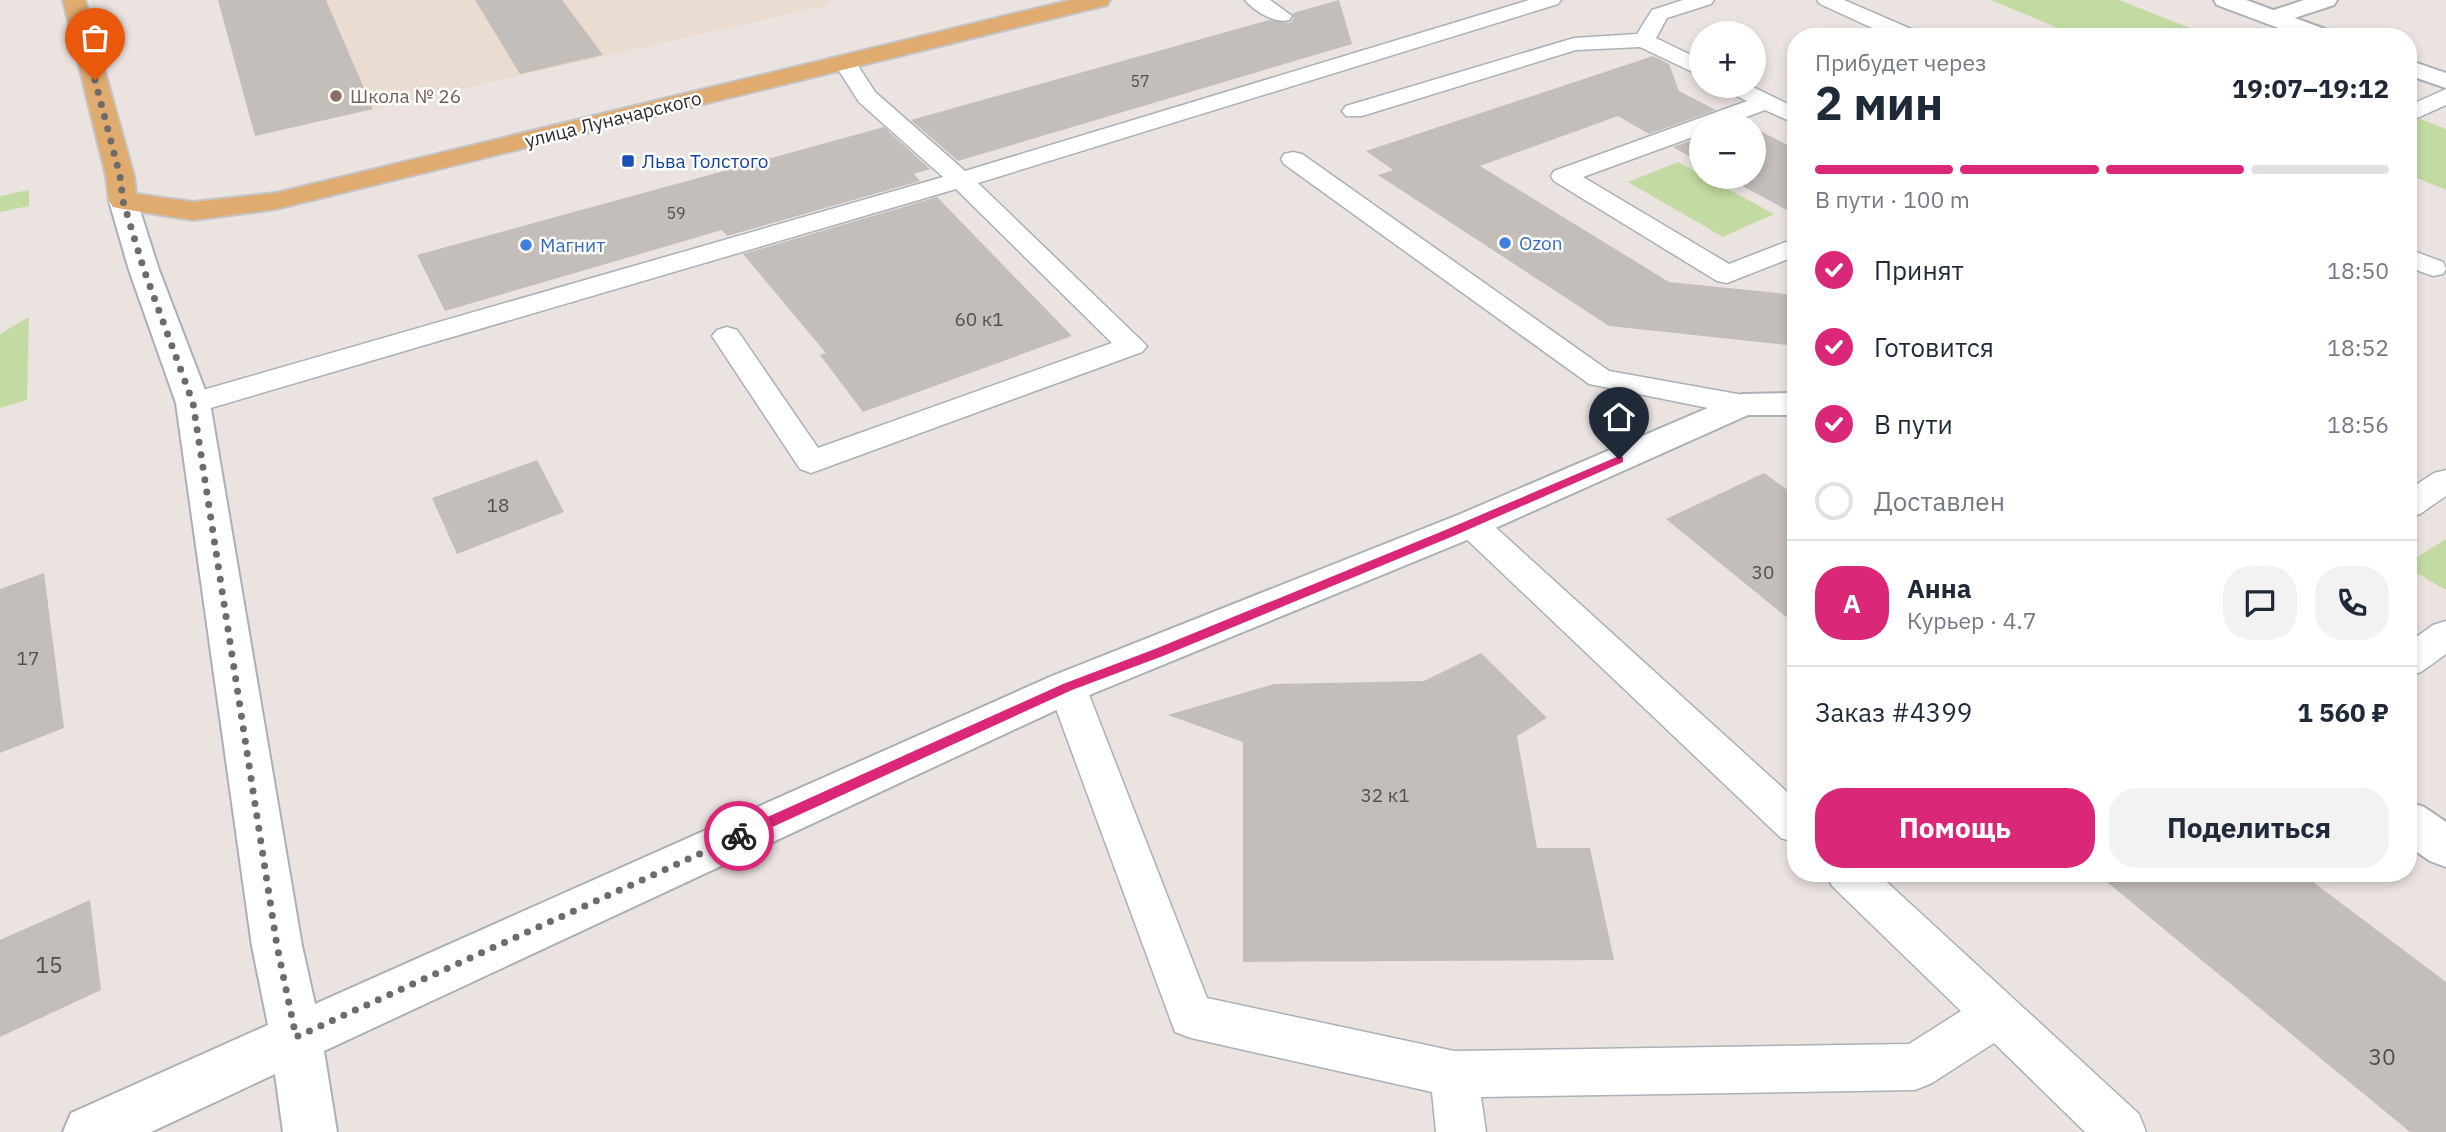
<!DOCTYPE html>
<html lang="ru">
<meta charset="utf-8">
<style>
body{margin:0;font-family:"IBM Plex Sans",sans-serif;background:#f2f2f3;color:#1f2937;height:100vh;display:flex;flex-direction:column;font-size:26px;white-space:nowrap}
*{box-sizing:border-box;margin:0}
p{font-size:23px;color:#747a83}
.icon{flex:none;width:38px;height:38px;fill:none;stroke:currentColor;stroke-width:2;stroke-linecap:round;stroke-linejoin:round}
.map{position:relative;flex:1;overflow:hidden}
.panel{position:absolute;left:1787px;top:28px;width:630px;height:854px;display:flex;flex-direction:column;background:#fff;border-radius:28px;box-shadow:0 4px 10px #0003}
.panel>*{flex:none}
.fabs{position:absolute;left:1689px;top:21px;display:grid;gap:14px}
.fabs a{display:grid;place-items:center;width:77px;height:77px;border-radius:50%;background:#fff;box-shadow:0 4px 10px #0003;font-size:35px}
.pin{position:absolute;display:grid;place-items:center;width:60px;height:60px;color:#fff;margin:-72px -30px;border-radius:50% 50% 50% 0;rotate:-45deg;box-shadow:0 0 7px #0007}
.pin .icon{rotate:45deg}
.courier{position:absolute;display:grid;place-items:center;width:70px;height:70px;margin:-35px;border:5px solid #db2777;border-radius:50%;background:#fff;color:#222;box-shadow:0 2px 9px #0007}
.headline em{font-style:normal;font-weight:700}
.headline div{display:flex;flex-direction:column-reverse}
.headline{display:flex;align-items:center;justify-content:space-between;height:119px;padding:0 28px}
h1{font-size:46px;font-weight:700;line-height:52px}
.bar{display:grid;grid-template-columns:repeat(4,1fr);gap:10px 7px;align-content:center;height:84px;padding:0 28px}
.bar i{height:9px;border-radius:5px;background:#e0e1e3}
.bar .on{background:#db2777}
.bar p{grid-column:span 4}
.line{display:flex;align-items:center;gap:18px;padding:0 28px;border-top:2px solid #e0e1e3}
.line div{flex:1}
.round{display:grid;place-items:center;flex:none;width:74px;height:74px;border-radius:28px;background:#f2f2f3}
ol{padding:0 28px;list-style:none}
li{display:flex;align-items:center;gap:21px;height:77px}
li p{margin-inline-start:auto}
li .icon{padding:7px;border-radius:50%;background:#db2777;color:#fff;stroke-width:4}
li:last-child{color:#747a83}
li i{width:38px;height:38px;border:4px solid #e0e1e3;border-radius:50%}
.button{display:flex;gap:14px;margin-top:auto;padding:14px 28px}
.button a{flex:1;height:80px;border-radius:28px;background:#db2777;color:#fff;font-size:28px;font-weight:700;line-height:80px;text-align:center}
.button a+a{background:#f2f2f3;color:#1f2937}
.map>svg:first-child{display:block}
.education{fill:#eadcd0}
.green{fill:#c3dba2}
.building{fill:#c4beba}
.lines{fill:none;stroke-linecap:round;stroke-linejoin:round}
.service-casing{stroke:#abb0b6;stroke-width:3}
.minor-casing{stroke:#abb0b6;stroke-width:4}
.tertiary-casing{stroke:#abb0b6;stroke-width:4}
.primary-casing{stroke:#c4c4c4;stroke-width:4}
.service{fill:#fff;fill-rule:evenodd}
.minor{fill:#fff;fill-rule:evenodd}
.tertiary{fill:#fff;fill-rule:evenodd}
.primary{fill:#e0ab6f;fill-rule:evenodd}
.route{fill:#db2777}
.done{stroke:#6e6b6a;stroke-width:7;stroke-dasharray:0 12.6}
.education-dot{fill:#8d6e63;stroke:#fff;stroke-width:2.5}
.transit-dot{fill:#1a4fb4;stroke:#fff;stroke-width:2.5}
.shop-dot{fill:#3f7fe0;stroke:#fff;stroke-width:2.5}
.labels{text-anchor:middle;stroke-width:5;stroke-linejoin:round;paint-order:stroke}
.far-number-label{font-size:16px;fill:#51504f}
.far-education-label{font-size:19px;fill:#785e54;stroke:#fff;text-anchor:start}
.far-street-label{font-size:19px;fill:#2b2b2b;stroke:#fff}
.far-transit-label{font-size:19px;fill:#164399;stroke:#fff;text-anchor:start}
.far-shop-label{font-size:19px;fill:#366cbe;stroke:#fff;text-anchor:start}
.number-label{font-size:19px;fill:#51504f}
.near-number-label{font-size:23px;fill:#51504f}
</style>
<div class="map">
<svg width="2446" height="1132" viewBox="0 0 2446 1132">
<rect width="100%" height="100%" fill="#ebe3df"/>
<path class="education" d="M 218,0 L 831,0 L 824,6 L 255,136 Z"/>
<g class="green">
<path d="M 1991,0 L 2119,0 L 2213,37 L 2079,37 Z"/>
<path d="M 2408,114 L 2446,129 L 2446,190 L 2408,174 Z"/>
<path d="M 1678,162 L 1774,214 L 1723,237 L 1628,182 Z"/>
<path d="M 29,190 L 29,206 L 0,212 L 0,196 Z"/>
<path d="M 29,317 L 27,400 L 0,408 L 0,334 Z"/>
<path d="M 2446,539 L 2446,590 L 2408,568 L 2408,563 Z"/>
</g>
<g class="building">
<path d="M 218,0 L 326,0 L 373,109 L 255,136 Z"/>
<path d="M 475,0 L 562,0 L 603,55 L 520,74 Z"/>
<path d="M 1339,0 L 1352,44 L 958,161 L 911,120 L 1269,20 L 1289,23 L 1294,18 L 1293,13 Z"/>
<path d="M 1653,56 L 1669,64 L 1679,91 L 1716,110 L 1649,134 L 1618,116 L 1480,166 L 1669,282 L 1796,295 L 1796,346 L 1609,326 L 1378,175 L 1393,170 L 1366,151 Z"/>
<path d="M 884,127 L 930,169 L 914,174 L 920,181 L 727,236 L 722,230 L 445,311 L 417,255 Z"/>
<path d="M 1754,128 L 1796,149 L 1796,215 L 1726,177 L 1754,177 Z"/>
<path d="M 1701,137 L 1701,163 L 1673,147 Z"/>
<path d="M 937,197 L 1072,336 L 863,412 L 820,355 L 826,353 L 743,254 Z"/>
<path d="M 537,460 L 564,512 L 457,554 L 432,498 Z"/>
<path d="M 1764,473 L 1796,496 L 1796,625 L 1666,519 Z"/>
<path d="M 44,573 L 64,728 L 0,753 L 0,589 Z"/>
<path d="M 1481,653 L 1547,718 L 1517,736 L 1537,848 L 1590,848 L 1614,960 L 1243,962 L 1243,742 L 1168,715 L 1274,684 L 1424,681 Z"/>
<path d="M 2096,873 L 2301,873 L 2446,982 L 2446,1132 L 2410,1132 Z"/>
<path d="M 90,900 L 101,990 L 0,1037 L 0,940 Z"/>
</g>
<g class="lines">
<g class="service-casing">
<g id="service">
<path d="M 1245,0 L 1270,0 L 1292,16 L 1289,20 C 1275,24 1254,11 1245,0 Z"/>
<path d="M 1529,0 L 1561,0 L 1558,4 L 978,183 L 1147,346 L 1142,352 L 822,469 L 811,473 L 800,469 L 712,336 L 717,330 L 727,327 L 737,330 L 818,448 L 1112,343 L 956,189 L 204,410 L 193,413 L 182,410 L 178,403 L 182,396 L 943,177 L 859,102 L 834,63 L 837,58 L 853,58 L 875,92 L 965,171 Z"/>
<path d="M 1683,0 L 1714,0 L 1711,4 L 1667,18 L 1656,38 L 1701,60 L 1701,76 L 1640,47 L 1576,50 L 1362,116 L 1346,116 L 1342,111 L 1346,106 L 1574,38 L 1637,34 L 1652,10 Z"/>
<path d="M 1817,0 L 1844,0 L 1918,32 L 1921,37 L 1892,37 L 1820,4 Z"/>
<path d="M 1723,86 L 1751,86 L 1796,108 L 1796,124 L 1765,110 L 1727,124 L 1701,124 L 1701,134 L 1583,177 L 1729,264 L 1796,238 L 1796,256 L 1727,283 L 1717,281 L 1554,181 L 1551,176 L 1554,171 L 1747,101 L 1726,91 Z"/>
<path d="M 2446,89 L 2446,105 L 2408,122 L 2408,106 Z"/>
<path d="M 1293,152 L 1302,154 L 1609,371 L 1743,395 L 1754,398 L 1758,405 L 1754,412 L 1743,415 L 1589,384 L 1284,164 L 1281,159 L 1284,154 Z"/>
<path d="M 2408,249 L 2443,262 L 2446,269 L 2443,274 L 2433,276 L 2408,267 Z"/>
<path d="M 2446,470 L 2446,496 L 2420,514 L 2408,517 L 2408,490 L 2434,473 Z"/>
<path d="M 1471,512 L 1483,516 L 1796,800 L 1796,843 L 1781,838 L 1459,532 L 1454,524 L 1459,516 Z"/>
<path d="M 2446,621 L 2446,654 L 2421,672 L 2408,676 L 2408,643 L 2433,625 Z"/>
<path d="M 1067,672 L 1080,677 L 1086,687 L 1207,998 L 1454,1051 L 1909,1044 L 1961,1011 L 1832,886 L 1826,873 L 1877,873 L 2139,1114 L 2146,1132 L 2085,1132 L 1994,1043 L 1932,1083 L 1915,1090 L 1481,1097 L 1486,1132 L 1436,1132 L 1432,1092 L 1191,1038 L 1175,1032 L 1048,687 L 1054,677 Z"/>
</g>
</g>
<g class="minor-casing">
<g id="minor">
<path d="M 2304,0 L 2337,0 L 2334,5 L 2273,25 L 2265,23 L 2262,18 L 2265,13 Z"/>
<path d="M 123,193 L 133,195 L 137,201 L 159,270 L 210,403 L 302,946 L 315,1004 L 1052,676 L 1458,515 L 1731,398 L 1743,394 L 1796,393 L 1796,415 L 1748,415 L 1484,533 L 1082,698 L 324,1051 L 337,1132 L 283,1132 L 275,1074 L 151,1132 L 63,1132 L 71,1113 L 268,1025 L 252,946 L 176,403 L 129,270 L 109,201 L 113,195 Z"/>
<path d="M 2408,802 L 2424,807 L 2446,822 L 2446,867 L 2430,861 L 2408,846 Z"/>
</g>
</g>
<g class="tertiary-casing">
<g id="tertiary">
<path d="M 2214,0 L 2246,0 L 2333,32 L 2337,37 L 2303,37 L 2217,5 Z"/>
<path d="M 2408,60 L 2446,73 L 2446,88 L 2408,75 Z"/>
</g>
</g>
<g class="primary-casing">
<path id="primary" d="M 63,0 L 85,0 L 134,176 L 136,194 L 193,202 L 276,193 L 1071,0 L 1110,0 L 1107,5 L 276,209 L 193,220 L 123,209 L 113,207 L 109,201 L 106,176 Z"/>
</g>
<use href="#service" class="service"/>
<use href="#minor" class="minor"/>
<use href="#tertiary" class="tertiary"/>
<use href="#primary" class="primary"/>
</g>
<path class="route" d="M 1619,456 L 1623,457 L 1623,462 L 1451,537 L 1163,656 L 1072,690 L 744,840 L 734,840 L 732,836 L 734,832 L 1063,684 L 1155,649 L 1443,531 Z"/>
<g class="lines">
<path class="done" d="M 95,80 L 120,176 L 123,201 L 144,270 L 193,403 L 277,946 L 296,1037 L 739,836"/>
</g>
<circle class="education-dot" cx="336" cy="96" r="7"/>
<rect class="transit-dot" x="621" y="154" width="14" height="14" rx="3.5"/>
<g class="shop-dot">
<circle cx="1505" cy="243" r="7"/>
<circle cx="526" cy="245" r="7"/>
</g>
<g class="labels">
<g class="far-number-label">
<text x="1140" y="87">57</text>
<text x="676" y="219">59</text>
</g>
<g class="far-education-label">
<text x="350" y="103">Школа № 26</text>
</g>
<g class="far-street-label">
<text transform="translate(613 119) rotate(-14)" y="7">улица Луначарского</text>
</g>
<g class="far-transit-label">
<text x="642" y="168">Льва Толстого</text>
</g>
<g class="far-shop-label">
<text x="1519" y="250">Ozon</text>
<text x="540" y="252">Магнит</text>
</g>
<g class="number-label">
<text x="979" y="326">60 к1</text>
<text x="498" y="512">18</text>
<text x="1763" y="579">30</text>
<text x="28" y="665">17</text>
<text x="1385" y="802">32 к1</text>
</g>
<g class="near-number-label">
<text x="49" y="973">15</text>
<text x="2382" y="1065">30</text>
</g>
</g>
</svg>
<div class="fabs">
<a>+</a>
<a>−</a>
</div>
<div class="pin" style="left:95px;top:80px;background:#ea580c"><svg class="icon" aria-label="bag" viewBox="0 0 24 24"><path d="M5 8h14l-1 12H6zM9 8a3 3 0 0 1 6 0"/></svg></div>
<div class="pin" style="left:1619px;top:459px;background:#1f2937"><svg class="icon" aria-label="home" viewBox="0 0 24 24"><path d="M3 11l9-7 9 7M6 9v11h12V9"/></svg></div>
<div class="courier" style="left:739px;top:836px"><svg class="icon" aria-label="bike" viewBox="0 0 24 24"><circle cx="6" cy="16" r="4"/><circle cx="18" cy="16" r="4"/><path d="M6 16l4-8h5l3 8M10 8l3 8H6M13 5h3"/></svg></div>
<section class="panel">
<div class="headline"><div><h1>2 мин</h1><p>Прибудет через</p></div><em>19:07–19:12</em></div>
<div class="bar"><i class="on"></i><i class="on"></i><i class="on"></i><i></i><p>В пути · 100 m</p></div>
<ol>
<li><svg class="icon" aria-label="check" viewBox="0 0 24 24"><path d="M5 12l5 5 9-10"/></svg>Принят<p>18:50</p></li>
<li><svg class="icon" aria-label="check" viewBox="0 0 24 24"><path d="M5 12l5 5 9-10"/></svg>Готовится<p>18:52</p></li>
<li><svg class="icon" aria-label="check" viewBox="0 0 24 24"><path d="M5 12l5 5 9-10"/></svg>В пути<p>18:56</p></li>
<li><i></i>Доставлен</li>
</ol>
<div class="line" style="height:126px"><b class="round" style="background:#db2777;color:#fff">А</b><div><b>Анна</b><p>Курьер · 4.7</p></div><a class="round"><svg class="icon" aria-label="chat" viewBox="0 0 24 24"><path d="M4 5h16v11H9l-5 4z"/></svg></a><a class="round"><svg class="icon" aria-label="phone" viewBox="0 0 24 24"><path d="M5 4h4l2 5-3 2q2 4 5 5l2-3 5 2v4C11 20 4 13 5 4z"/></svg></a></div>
<div class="line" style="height:91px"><div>Заказ #4399</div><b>1 560 ₽</b></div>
<div class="button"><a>Помощь</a><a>Поделиться</a></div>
</section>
</div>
